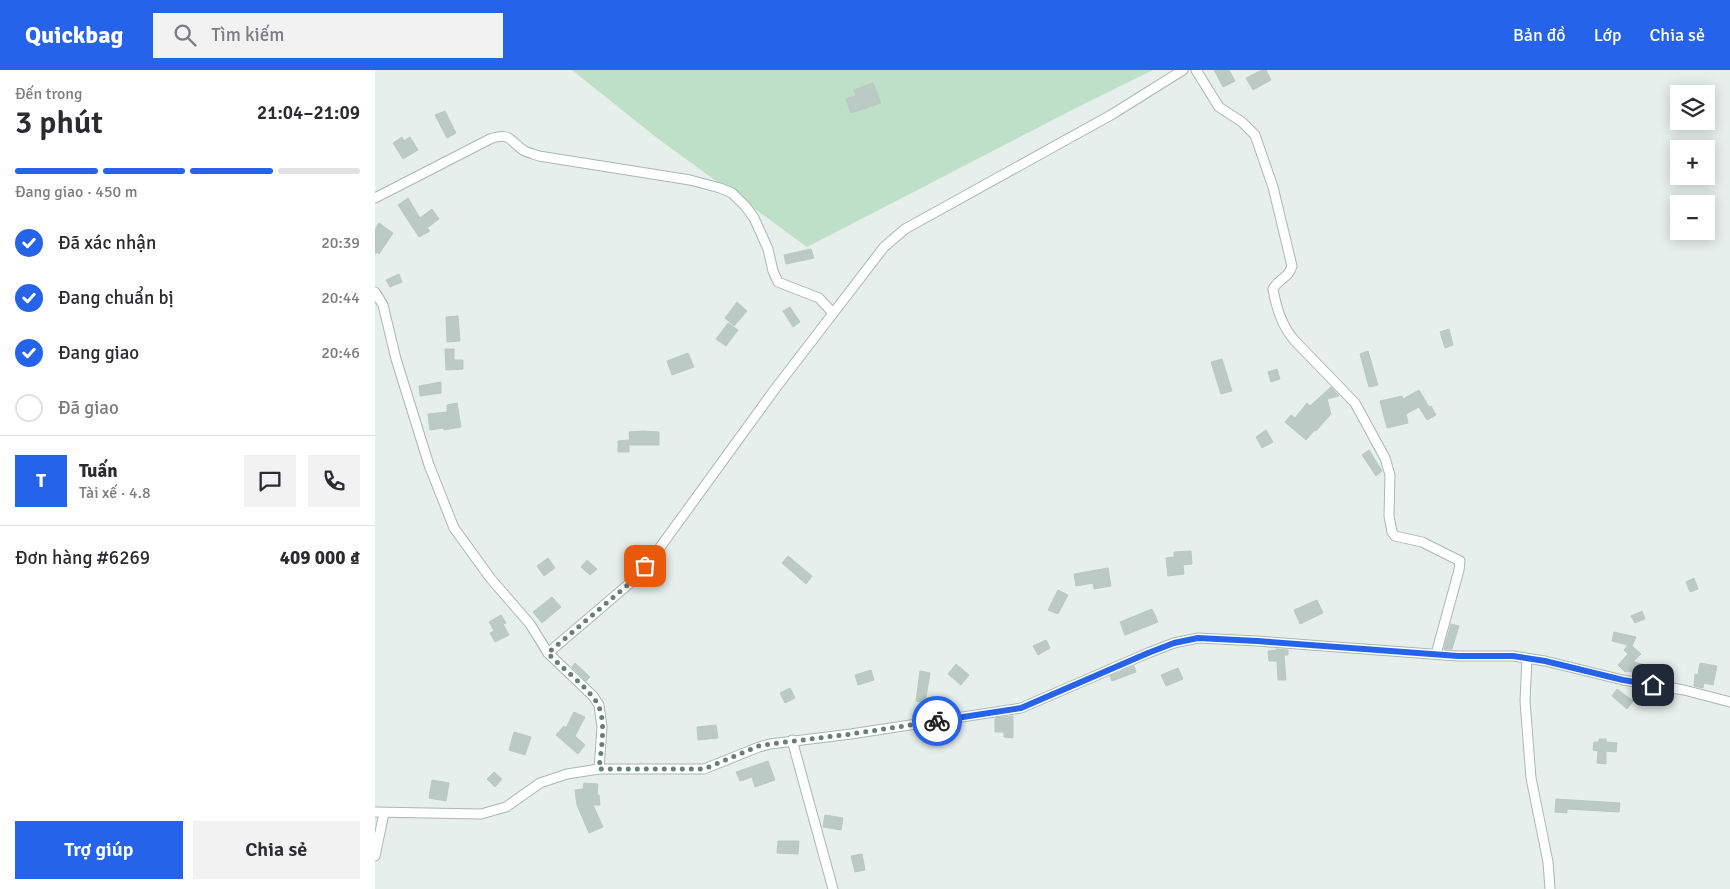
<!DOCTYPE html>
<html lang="vi">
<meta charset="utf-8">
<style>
body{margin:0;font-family:Signika,sans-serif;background:#f2f2f3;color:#2b2b33;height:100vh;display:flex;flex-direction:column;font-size:19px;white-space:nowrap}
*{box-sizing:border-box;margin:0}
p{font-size:16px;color:#7c7c81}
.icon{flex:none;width:28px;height:28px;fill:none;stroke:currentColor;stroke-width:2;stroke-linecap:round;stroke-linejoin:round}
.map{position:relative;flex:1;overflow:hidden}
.side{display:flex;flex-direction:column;background:#fff;width:375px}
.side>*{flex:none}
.buttons{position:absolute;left:1295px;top:15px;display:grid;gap:10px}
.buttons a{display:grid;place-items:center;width:45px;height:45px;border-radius:0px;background:#fff;box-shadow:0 2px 12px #0003;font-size:25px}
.pin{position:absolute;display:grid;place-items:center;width:42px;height:42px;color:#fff;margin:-21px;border-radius:10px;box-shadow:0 2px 8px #0006}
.courier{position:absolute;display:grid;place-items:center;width:50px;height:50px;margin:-25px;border:4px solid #2563eb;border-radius:50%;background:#fff;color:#222;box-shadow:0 1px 6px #0007}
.headline em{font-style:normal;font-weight:600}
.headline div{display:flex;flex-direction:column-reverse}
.headline{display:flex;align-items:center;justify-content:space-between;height:85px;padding:0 15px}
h1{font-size:32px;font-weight:600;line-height:38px}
.bar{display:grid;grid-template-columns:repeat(4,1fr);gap:8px 5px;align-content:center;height:60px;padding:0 15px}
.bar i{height:6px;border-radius:4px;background:#e1e1e2}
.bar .selected{background:#2563eb}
.bar p{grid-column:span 4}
.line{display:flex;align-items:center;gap:12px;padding:0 15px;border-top:1px solid #e1e1e2}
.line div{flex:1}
.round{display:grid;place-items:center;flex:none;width:52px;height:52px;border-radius:0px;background:#f2f2f3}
ol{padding:0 15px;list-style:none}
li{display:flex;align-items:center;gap:15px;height:55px}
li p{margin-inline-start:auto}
li .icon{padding:5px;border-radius:50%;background:#2563eb;color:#fff;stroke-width:4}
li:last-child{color:#7c7c81}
li i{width:28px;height:28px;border:2px solid #e1e1e2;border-radius:50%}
.action{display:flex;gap:10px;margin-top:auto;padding:10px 15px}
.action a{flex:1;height:58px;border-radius:0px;background:#2563eb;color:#fff;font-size:20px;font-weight:600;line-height:58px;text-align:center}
.action a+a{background:#f2f2f3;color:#2b2b33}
header{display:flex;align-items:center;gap:30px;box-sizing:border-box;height:70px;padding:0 25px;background:#2563eb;color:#fff}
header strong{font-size:24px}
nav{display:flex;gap:28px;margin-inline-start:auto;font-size:18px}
.search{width:350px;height:45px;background:#f2f2f3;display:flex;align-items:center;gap:12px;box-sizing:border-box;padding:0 18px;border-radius:0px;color:#7c7c81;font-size:19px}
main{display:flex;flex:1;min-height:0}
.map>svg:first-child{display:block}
.green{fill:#bfe0c8}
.building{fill:#bbcac4;stroke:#b8c9c2}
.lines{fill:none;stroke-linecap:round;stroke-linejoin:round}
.street-casing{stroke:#a8b8b2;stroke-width:11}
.street{stroke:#fff;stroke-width:9}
.done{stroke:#687f78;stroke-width:5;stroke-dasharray:0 9}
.route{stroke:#2563eb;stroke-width:6}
</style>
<header>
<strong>Quickbag</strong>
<div class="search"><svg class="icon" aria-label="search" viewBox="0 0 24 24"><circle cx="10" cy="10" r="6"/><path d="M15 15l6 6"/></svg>Tìm kiếm</div>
<nav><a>Bản đồ</a><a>Lớp</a><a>Chia sẻ</a></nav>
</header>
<main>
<section class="side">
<div class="headline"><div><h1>3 phút</h1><p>Đến trong</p></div><em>21:04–21:09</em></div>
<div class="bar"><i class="selected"></i><i class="selected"></i><i class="selected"></i><i></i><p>Đang giao · 450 m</p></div>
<ol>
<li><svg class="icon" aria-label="check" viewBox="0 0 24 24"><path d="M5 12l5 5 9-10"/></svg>Đã xác nhận<p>20:39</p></li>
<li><svg class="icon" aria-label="check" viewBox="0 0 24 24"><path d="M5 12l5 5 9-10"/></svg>Đang chuẩn bị<p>20:44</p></li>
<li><svg class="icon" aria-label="check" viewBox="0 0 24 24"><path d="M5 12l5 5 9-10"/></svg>Đang giao<p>20:46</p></li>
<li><i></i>Đã giao</li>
</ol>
<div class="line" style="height:90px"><b class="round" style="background:#2563eb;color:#fff">T</b><div><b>Tuấn</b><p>Tài xế · 4.8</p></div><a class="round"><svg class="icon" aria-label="chat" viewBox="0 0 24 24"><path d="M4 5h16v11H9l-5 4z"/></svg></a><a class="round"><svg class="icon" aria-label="phone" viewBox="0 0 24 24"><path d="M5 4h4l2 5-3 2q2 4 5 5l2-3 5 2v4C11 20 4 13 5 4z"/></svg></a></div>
<div class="line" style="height:65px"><div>Đơn hàng #6269</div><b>409 000 ₫</b></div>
<div class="action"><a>Trợ giúp</a><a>Chia sẻ</a></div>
</section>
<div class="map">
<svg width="1355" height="819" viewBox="0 0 1355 819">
<rect width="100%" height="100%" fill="#e6efeb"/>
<path class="green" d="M 197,0 L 778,0 L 697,40 L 432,177 L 282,68 Z"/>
<g class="building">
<path d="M 839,0 L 854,0 L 860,11 L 848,17 Z"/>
<path d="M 887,0 L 891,0 L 896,10 L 878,20 L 871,8 Z"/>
<path d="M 498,13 L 506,33 L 476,43 L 471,29 L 481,26 L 479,20 Z"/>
<path d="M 70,41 L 81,63 L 72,68 L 60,45 Z"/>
<path d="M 27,67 L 29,71 L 35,67 L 43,80 L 28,89 L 18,73 Z"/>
<path d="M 33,128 L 45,148 L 57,139 L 64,149 L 52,158 L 55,161 L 44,167 L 23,135 Z"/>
<path d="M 4,153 L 18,163 L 4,184 L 3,182 L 0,184 L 0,159 Z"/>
<path d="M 436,179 L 439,188 L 411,194 L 409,185 Z"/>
<path d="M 24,204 L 27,212 L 15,217 L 11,210 Z"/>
<path d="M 362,232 L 372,241 L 359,256 L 350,248 Z"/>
<path d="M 415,237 L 425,252 L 418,257 L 408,241 Z"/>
<path d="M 83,246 L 85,271 L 72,272 L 71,247 Z"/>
<path d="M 353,253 L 363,260 L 351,276 L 341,269 Z"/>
<path d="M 1074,259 L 1078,275 L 1070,278 L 1065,262 Z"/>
<path d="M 70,279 L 79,279 L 79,290 L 88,290 L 88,299 L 71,300 Z"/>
<path d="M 993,281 L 1003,315 L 994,317 L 985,284 Z"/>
<path d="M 313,283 L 319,297 L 297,305 L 292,291 Z"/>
<path d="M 847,289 L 857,321 L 846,324 L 836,292 Z"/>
<path d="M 902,299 L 905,309 L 896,312 L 893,302 Z"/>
<path d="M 66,312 L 66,323 L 45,326 L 44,316 Z"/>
<path d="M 956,317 L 964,326 L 952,329 L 956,344 L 941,361 L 940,360 L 931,370 L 910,352 L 916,345 L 920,348 L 932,333 L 935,336 Z"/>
<path d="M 1044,320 L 1054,337 L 1056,336 L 1061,345 L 1052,350 L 1044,337 L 1031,344 L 1033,353 L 1012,358 L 1005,331 L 1027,326 L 1028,329 Z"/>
<path d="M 82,333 L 86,357 L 69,360 L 68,358 L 55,360 L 53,344 L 72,342 L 72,335 Z"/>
<path d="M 891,360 L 898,372 L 887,378 L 881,367 Z"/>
<path d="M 268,361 L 284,362 L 284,375 L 255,375 L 254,362 Z"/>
<path d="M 254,370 L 254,382 L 243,382 L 243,371 Z"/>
<path d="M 994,380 L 1007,401 L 1001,406 L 987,385 Z"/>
<path d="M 816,481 L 817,494 L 808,495 L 809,504 L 793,506 L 791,488 L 799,487 L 799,482 Z"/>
<path d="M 413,486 L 437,506 L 431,514 L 407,493 Z"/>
<path d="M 173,488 L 180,498 L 169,506 L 162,496 Z"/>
<path d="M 212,490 L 222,499 L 215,505 L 206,497 Z"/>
<path d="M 733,498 L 736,516 L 719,519 L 718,513 L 701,516 L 699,504 Z"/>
<path d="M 1319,508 L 1323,519 L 1315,522 L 1311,512 Z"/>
<path d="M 683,520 L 693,525 L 683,544 L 673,540 Z"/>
<path d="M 177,527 L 186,537 L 167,553 L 158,542 Z"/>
<path d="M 942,530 L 948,543 L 925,554 L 919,540 Z"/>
<path d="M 777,539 L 783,552 L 750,565 L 745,552 Z"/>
<path d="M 1267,541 L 1270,549 L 1260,553 L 1256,546 Z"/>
<path d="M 126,545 L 131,553 L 128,554 L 134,565 L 120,572 L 115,563 L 119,561 L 114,552 Z"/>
<path d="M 1076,554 L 1084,556 L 1077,579 L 1069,579 Z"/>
<path d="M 1239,562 L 1261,567 L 1257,576 L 1266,584 L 1258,592 L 1271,595 L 1268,605 L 1252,601 L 1250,602 L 1243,595 L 1253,584 L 1249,580 L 1253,575 L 1237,571 Z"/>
<path d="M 671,570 L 675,578 L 663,585 L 658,576 Z"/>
<path d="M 901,579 L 913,580 L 913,585 L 909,585 L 911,610 L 903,610 L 902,591 L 894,591 L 893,581 L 902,580 Z"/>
<path d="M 200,593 L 215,607 L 211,611 L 197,597 Z"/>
<path d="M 1325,593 L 1342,596 L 1338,615 L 1329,613 L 1328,618 L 1319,616 L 1320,604 L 1323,605 Z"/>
<path d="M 581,594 L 594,605 L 586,615 L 573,604 Z"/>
<path d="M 759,596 L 761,602 L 737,611 L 735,606 Z"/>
<path d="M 803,598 L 808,609 L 791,616 L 786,605 Z"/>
<path d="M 496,600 L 499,610 L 483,615 L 480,605 Z"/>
<path d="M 545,601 L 555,603 L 550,633 L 541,631 Z"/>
<path d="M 415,618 L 420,628 L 410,633 L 405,623 Z"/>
<path d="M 1242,619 L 1258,631 L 1252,639 L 1237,626 Z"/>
<path d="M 199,642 L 210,647 L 200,666 L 210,675 L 203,684 L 181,665 L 189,656 L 191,658 Z"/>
<path d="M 638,646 L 638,668 L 629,667 L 629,662 L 620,662 L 620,648 Z"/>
<path d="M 341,655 L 343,668 L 323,670 L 322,657 Z"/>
<path d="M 139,662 L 156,667 L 150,685 L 134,680 Z"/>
<path d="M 1224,669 L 1231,669 L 1231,672 L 1242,673 L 1241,682 L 1231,681 L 1231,694 L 1222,693 L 1223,681 L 1218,680 L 1219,672 L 1224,672 Z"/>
<path d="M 393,691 L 400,710 L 380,717 L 377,707 L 365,711 L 361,702 Z"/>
<path d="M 119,702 L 127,709 L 120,717 L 112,709 Z"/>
<path d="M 57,710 L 74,713 L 71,731 L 54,728 Z"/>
<path d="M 209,713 L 223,714 L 222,725 L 224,725 L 225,735 L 218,735 L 228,757 L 214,763 L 202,735 L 200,720 L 208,719 Z"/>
<path d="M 1181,729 L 1245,733 L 1244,742 L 1192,739 L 1192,743 L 1180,742 Z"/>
<path d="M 450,745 L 468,748 L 466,760 L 448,757 Z"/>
<path d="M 403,771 L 424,771 L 423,784 L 402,783 Z"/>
<path d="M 487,784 L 490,800 L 480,802 L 476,786 Z"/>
</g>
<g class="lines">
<g class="street-casing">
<g id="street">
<path d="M 821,0 L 844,37 L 867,52 L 880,65 L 898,117 L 917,196 C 914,208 903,209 898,219 C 901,237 907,256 919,270 L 980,333 L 1010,388 L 1015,405 L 1014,446 L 1017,462 L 1020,466 L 1047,472 L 1085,491 L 1084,500 L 1061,584"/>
<path d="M 0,128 L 115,69 C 135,62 134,70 148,80 C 153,83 159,84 164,86 L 315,110 L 345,118 L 357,123 L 371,137 L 379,148 L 393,179 L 398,201 L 403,212 L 444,228 L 458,243"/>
<path d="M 0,222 L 8,235 L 21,289 L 54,395 L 79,458 L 116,509 L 155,554 L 173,583 L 218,626 L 224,635 L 227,657 L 224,699"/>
<path d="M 173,583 L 255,513 L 278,487 L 400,319 L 509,177 L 530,159 L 736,45 L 808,0"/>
<path d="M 1152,588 L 1150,631 L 1156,708 L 1173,792 L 1175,819"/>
<path d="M 417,670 L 458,819"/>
<path d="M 0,742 L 106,744 L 131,737 L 165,713 L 192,704 L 224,699 L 329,699 L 384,677 L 395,674 L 476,664 L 646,638 L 773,583 L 799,573 L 823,568 L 882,571 L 1083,586 L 1138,586 L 1170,591 L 1248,610 L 1309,620 L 1355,632"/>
<path d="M 0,786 L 9,743"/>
</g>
</g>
<use href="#street" class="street"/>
</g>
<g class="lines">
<path class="done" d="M 270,496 L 255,513 L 173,583 C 185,597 218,621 224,637 C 231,655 226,680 224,699 L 329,699 L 384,676 L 395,674 L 476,664 L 562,651"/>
<path class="route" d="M 562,651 L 646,638 L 773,583 L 799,573 L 823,568 L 882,571 L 1083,586 L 1138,586 L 1170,591 L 1248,610 L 1278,615"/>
</g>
</svg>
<div class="buttons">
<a><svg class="icon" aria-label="layers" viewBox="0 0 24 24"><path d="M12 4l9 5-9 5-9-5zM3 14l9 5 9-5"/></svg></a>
<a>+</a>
<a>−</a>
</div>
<div class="pin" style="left:270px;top:496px;background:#ea580c"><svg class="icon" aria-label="bag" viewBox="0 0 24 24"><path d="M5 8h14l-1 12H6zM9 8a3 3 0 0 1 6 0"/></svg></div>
<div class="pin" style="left:1278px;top:615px;background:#1f2937"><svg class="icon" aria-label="home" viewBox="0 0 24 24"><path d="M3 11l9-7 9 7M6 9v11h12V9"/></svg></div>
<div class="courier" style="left:562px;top:651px"><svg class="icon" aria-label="bike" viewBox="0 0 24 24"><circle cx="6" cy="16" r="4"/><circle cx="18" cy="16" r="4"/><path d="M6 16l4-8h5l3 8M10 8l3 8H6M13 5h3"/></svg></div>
</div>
</main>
